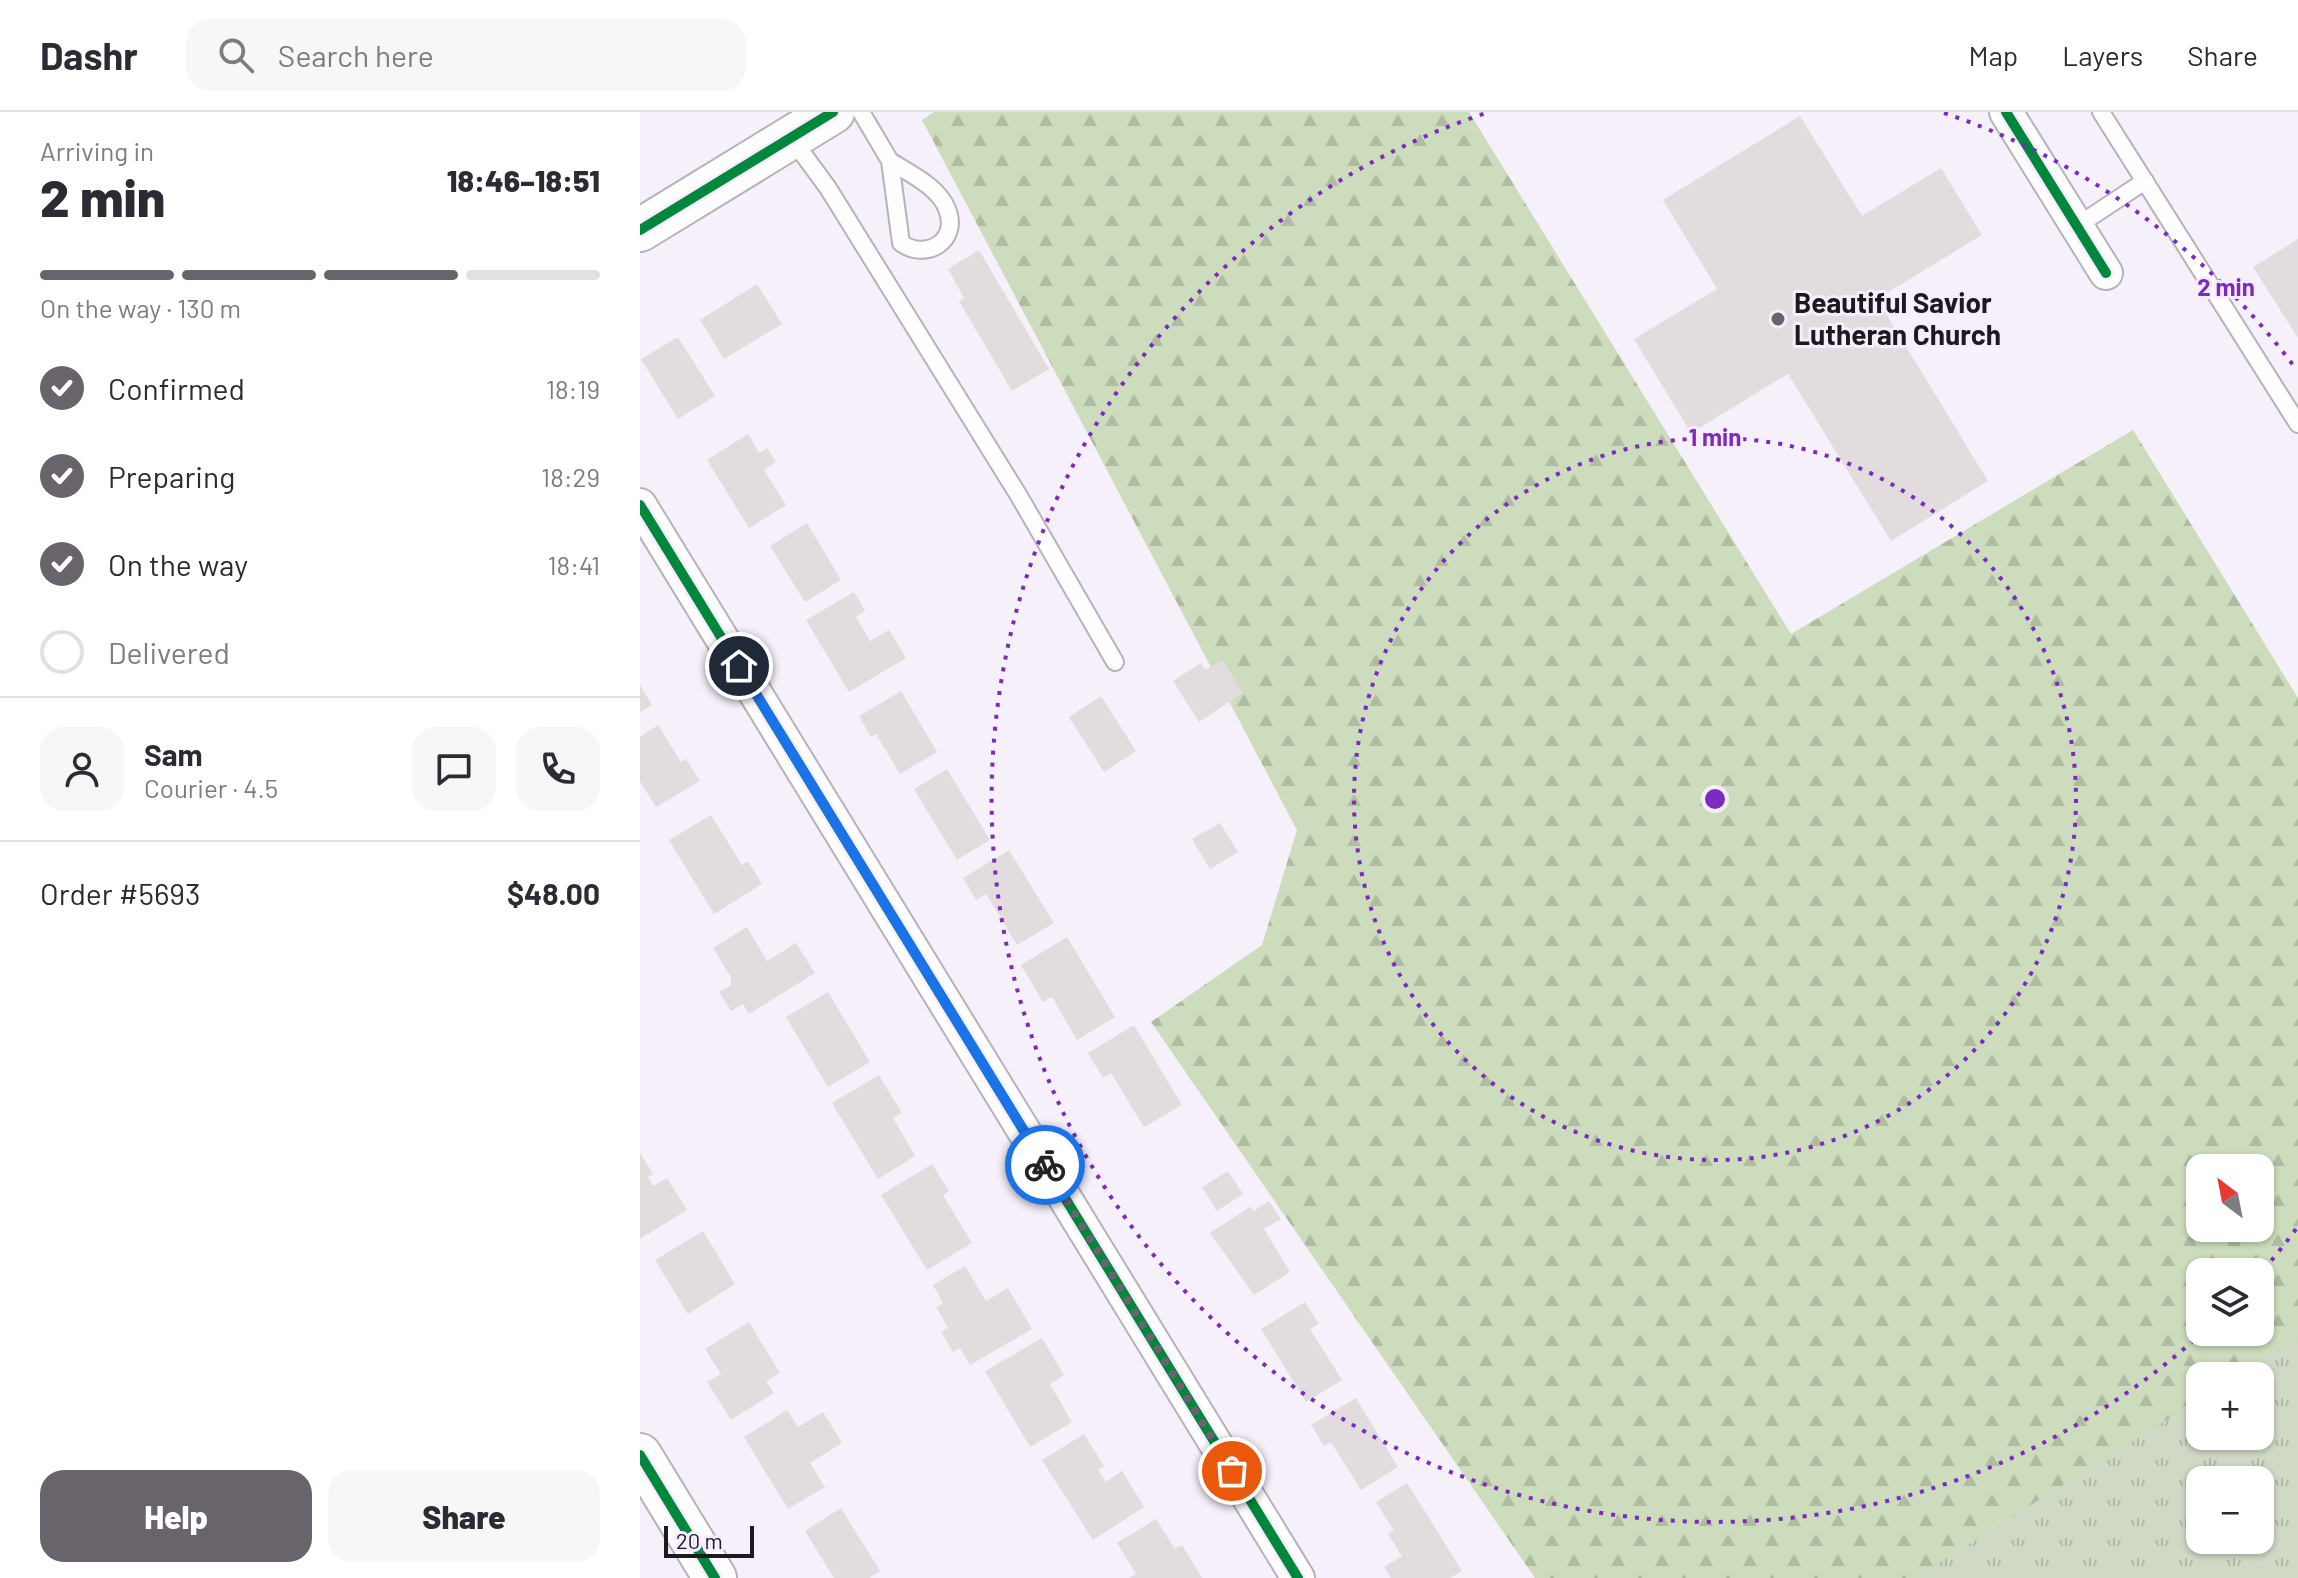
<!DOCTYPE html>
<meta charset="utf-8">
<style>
body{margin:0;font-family:Barlow,sans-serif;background:#f7f7f7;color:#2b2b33;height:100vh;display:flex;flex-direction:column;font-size:30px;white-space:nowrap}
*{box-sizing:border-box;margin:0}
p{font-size:26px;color:#7c7c81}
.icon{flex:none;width:44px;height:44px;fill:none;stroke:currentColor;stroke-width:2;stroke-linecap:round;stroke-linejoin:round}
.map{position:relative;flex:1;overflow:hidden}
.side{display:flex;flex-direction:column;background:#fff;width:640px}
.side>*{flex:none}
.needle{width:52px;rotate:328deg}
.buttons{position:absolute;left:1546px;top:1042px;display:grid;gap:16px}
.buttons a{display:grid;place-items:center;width:88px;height:88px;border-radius:16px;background:#fff;box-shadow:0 2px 6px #0004;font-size:40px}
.scale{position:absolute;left:24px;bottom:20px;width:90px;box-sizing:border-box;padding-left:8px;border:4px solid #1d191f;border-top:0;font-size:22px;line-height:28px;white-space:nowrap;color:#1d191f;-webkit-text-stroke:6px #f7edfd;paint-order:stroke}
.pin{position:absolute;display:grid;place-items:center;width:68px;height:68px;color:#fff;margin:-34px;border:4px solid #fff;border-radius:50%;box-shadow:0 2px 8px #0007}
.courier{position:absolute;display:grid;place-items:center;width:80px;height:80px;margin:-40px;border:6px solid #1a73e8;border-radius:50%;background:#fff;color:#222;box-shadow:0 2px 10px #0007}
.head em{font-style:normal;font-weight:800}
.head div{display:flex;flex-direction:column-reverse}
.head{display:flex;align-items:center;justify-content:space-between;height:136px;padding:0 40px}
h1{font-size:52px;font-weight:800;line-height:60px}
.bar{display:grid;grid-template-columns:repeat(4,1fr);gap:12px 8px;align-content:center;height:96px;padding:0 40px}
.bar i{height:10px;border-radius:6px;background:#e1e1e2}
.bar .current{background:#69646c}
.bar p{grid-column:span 4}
.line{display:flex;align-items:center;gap:20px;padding:0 40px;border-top:2px solid #e1e1e2}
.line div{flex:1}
.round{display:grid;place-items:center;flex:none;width:84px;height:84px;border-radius:24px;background:#f7f7f7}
ol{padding:0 40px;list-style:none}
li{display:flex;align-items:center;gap:24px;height:88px}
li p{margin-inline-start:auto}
li .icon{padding:8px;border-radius:50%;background:#69646c;color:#fff;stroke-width:4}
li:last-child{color:#7c7c81}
li i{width:44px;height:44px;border:4px solid #e1e1e2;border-radius:50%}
.cta{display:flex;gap:16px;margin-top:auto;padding:16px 40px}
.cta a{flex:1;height:92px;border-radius:24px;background:#69646c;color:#fff;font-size:32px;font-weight:800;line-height:92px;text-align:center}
.cta a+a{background:#f7f7f7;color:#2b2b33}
header{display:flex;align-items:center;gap:48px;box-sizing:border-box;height:112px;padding:0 40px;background:#fff;border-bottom:2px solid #e1e1e2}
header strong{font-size:38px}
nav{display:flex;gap:44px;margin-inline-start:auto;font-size:28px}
.search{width:560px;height:72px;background:#f7f7f7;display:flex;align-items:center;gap:20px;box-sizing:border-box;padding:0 28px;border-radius:24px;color:#7c7c81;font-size:30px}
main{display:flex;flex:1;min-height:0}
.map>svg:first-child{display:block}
.forest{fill:url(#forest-firs);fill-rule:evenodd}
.park{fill:url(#park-tufts);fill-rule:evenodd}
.building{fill:#e2dcdf}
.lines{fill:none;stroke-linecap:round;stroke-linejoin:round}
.service-casing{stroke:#b7b2ba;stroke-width:20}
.minor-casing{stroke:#b7b2ba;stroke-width:36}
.tertiary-casing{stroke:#b7b2ba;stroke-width:46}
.service{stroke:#fefdfe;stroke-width:16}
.minor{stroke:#fefdfe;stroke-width:32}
.tertiary{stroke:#fefdfe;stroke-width:42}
.cycleway-casing{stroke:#f7edfd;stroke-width:15}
.cycleway{stroke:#00873e;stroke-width:10}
.done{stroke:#69646c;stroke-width:8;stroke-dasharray:0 14.4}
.route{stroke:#1a73e8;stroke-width:10}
.ring{fill:none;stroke:#7b2cbf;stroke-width:4;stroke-dasharray:4 8}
.poi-dot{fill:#69646c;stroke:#f7edfd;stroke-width:3}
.labels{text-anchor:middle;stroke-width:6;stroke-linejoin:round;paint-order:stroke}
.poi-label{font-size:28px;font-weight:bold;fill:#1d191f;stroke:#f7edfd;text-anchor:start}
.centre{fill:#7b2cbf;stroke:#f7edfd;stroke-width:4}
.ring-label{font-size:24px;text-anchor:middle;font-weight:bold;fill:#7b2cbf;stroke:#f7edfd;stroke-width:6;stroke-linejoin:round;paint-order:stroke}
</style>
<header>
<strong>Dashr</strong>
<div class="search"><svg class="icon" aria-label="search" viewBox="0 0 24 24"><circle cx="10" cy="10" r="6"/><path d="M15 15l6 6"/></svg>Search here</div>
<nav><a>Map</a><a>Layers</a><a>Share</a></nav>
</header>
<main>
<section class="side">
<div class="head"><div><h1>2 min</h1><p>Arriving in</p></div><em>18:46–18:51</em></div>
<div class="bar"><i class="current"></i><i class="current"></i><i class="current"></i><i></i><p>On the way · 130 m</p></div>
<ol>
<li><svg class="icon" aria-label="check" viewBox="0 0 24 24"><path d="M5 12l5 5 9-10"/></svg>Confirmed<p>18:19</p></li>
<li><svg class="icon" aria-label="check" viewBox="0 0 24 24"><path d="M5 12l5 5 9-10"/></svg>Preparing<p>18:29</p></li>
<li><svg class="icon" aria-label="check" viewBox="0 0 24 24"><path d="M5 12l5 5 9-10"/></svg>On the way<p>18:41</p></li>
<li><i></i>Delivered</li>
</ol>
<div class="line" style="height:144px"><a class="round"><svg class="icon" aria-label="person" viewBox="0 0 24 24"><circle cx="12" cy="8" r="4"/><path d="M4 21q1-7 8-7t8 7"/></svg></a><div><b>Sam</b><p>Courier · 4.5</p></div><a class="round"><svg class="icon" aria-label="chat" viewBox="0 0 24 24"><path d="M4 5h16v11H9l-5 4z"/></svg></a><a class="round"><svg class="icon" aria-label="phone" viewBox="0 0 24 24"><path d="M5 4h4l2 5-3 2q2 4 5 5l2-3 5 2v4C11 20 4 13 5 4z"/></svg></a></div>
<div class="line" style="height:104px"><div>Order #5693</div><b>$48.00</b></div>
<div class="cta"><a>Help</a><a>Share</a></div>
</section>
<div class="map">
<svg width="1658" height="1466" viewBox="0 0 1658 1466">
<defs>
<pattern id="forest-firs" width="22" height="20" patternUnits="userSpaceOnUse" patternTransform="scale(2)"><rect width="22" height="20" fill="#ccdcbc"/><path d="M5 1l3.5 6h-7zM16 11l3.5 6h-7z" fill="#afbca1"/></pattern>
<pattern id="park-tufts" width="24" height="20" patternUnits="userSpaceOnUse" patternTransform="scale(2)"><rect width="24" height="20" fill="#cfd9c5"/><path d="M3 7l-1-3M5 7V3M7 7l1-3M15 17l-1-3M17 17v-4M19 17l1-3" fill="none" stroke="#b1baa9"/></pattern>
</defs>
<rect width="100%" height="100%" fill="#f6f0fa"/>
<path class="forest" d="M 294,0 L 829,0 L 1151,522 L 1493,318 L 1658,586 L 1658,1466 L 895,1466 L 511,910 L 622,833 L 657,718 L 282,8 ZM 1560,1056 L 1620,1056 L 1620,1116 L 1560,1116 ZM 1560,1160 L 1620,1160 L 1620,1220 L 1560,1220 ZM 1560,1264 L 1620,1264 L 1620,1324 L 1560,1324 ZM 1560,1368 L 1620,1368 L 1620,1428 L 1560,1428 Z"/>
<path class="park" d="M 1658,1226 L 1658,1466 L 1275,1466 L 1560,1287 L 1560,1324 L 1620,1324 L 1620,1264 L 1597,1264 ZM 1560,1368 L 1620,1368 L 1620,1428 L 1560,1428 Z"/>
<g class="building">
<path d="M 1160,4 L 1222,104 L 1301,56 L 1342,123 L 1237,187 L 1348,369 L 1251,429 L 1148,262 L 1051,321 L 994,227 L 1077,177 L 1023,88 Z"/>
<path d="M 1658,127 L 1658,226 L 1613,155 Z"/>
<path d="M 339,138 L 409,257 L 372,279 L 319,189 L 324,186 L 308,157 Z"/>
<path d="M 117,172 L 142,212 L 84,247 L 60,208 Z"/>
<path d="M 38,225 L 75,284 L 38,307 L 1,247 Z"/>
<path d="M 108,322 L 119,341 L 127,336 L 136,350 L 124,358 L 146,393 L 109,416 L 67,348 Z"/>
<path d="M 167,411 L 201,468 L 165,490 L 130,434 Z"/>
<path d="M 214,480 L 225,499 L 216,505 L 230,529 L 249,518 L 266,546 L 209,580 L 166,508 Z"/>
<path d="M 582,548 L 603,581 L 559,610 L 533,569 L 561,551 L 565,558 Z"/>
<path d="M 0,573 L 12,593 L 0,600 Z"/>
<path d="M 261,579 L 297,640 L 260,662 L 236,622 L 231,625 L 219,604 Z"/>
<path d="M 461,584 L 496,639 L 464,660 L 429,605 Z"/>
<path d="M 18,613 L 41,650 L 46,647 L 60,669 L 16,695 L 0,670 L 0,625 Z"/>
<path d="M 307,657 L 350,728 L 317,748 L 274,677 Z"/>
<path d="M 71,703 L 102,753 L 108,749 L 122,772 L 74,802 L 29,728 Z"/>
<path d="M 580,711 L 598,740 L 570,757 L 552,727 Z"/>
<path d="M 369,738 L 414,811 L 377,833 L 346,782 L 336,788 L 323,766 Z"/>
<path d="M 107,815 L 127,849 L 156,831 L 175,861 L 109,902 L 103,892 L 91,899 L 79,880 L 91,873 L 91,865 L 73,836 Z"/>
<path d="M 427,825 L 475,905 L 437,928 L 412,885 L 403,890 L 381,853 Z"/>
<path d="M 188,880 L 230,950 L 188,975 L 146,905 Z"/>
<path d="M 494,913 L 542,993 L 504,1015 L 471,961 L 463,966 L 448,941 Z"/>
<path d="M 239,963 L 262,1001 L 253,1006 L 275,1044 L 238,1067 L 192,991 Z"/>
<path d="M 0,1041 L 13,1062 L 8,1065 L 13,1074 L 27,1066 L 47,1098 L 0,1127 Z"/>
<path d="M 292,1052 L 309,1079 L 303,1083 L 332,1131 L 287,1158 L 241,1083 Z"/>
<path d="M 588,1059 L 603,1082 L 577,1099 L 562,1075 Z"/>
<path d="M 629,1089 L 641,1107 L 624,1117 L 650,1160 L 614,1183 L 570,1121 L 610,1095 L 613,1099 Z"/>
<path d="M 63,1119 L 95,1172 L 48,1202 L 15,1148 Z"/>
<path d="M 325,1154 L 346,1189 L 368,1176 L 392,1217 L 330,1253 L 320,1236 L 313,1240 L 301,1220 L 308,1216 L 296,1195 L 303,1191 L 293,1173 Z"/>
<path d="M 665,1190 L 679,1212 L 670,1217 L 702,1268 L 666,1290 L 621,1217 Z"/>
<path d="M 109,1210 L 140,1261 L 126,1269 L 134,1281 L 91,1308 L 67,1270 L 81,1262 L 65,1237 Z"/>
<path d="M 402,1226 L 424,1263 L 410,1272 L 432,1310 L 390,1335 L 345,1259 Z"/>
<path d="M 716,1286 L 758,1355 L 721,1378 L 691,1330 L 684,1334 L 671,1313 Z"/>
<path d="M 147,1298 L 158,1315 L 183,1300 L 202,1331 L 170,1351 L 185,1375 L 148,1397 L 104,1325 Z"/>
<path d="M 444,1322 L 464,1354 L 458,1358 L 466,1370 L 482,1359 L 504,1395 L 453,1428 L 402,1348 Z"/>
<path d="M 767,1371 L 822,1459 L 810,1466 L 751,1466 L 744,1455 L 762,1444 L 748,1422 L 754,1419 L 736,1390 Z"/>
<path d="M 201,1396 L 240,1459 L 229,1466 L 194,1466 L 165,1419 Z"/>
<path d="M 516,1407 L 535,1437 L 542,1433 L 562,1466 L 489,1466 L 496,1462 L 477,1431 Z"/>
</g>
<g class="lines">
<g class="service-casing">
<g id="service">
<path d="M 221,0 L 250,49 L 261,131 C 286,149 320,129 307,97 C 299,75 269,61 250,49"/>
<path d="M 1461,0 L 1658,312"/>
<path d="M 152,27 L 188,76 L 379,384 L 475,550"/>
<path d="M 1437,114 L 1505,69"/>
</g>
</g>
<g class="minor-casing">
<g id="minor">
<path d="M 1366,0 L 1466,161"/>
<path d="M 0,393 L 658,1466"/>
</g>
</g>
<g class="tertiary-casing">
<g id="tertiary">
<path d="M 0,118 L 193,0"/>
<path d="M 0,1343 L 75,1466"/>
</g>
</g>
<use href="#service" class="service"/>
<use href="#minor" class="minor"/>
<use href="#tertiary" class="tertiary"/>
<g class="cycleway-casing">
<g id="cycleway">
<path d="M 1366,0 L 1466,161"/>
<path d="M 0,118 L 193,0"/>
<path d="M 0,393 L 658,1466"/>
<path d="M 0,1343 L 75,1466"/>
</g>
</g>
<use href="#cycleway" class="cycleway"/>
</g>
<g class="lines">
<path class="done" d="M 405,1053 L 592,1359"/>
<path class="route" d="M 99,554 L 405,1053"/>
</g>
<g class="ring">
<circle cx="1075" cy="687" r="361"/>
<path d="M1656 1117A723 723 0 0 1 1621 1161M1563 1220A723 723 0 1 1 846 1M1304 1A723 723 0 0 1 1656 257"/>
</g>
<circle class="poi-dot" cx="1138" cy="207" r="8"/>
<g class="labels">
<g class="poi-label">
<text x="1154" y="201">Beautiful Savior<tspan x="1154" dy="32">Lutheran Church</tspan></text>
</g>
</g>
<circle cx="1075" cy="687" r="12" class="centre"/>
<g class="ring-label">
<text x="1586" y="184">2 min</text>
<text x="1075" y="334">1 min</text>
</g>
</svg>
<div class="buttons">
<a><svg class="needle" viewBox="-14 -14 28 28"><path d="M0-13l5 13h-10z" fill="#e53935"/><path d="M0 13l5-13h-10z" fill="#7c7c81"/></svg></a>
<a><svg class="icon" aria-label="layers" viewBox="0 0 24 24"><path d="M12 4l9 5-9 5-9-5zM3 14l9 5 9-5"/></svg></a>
<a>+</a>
<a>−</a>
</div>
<div class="scale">20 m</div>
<div class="pin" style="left:592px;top:1359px;background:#ea580c"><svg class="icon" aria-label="bag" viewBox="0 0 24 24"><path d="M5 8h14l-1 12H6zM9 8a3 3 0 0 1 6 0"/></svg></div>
<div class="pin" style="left:99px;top:554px;background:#1f2937"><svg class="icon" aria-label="home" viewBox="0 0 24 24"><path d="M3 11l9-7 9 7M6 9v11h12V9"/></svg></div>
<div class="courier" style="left:405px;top:1053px"><svg class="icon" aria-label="bike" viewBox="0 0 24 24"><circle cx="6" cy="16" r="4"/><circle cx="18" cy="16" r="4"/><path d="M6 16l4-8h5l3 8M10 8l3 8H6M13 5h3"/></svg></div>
</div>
</main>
